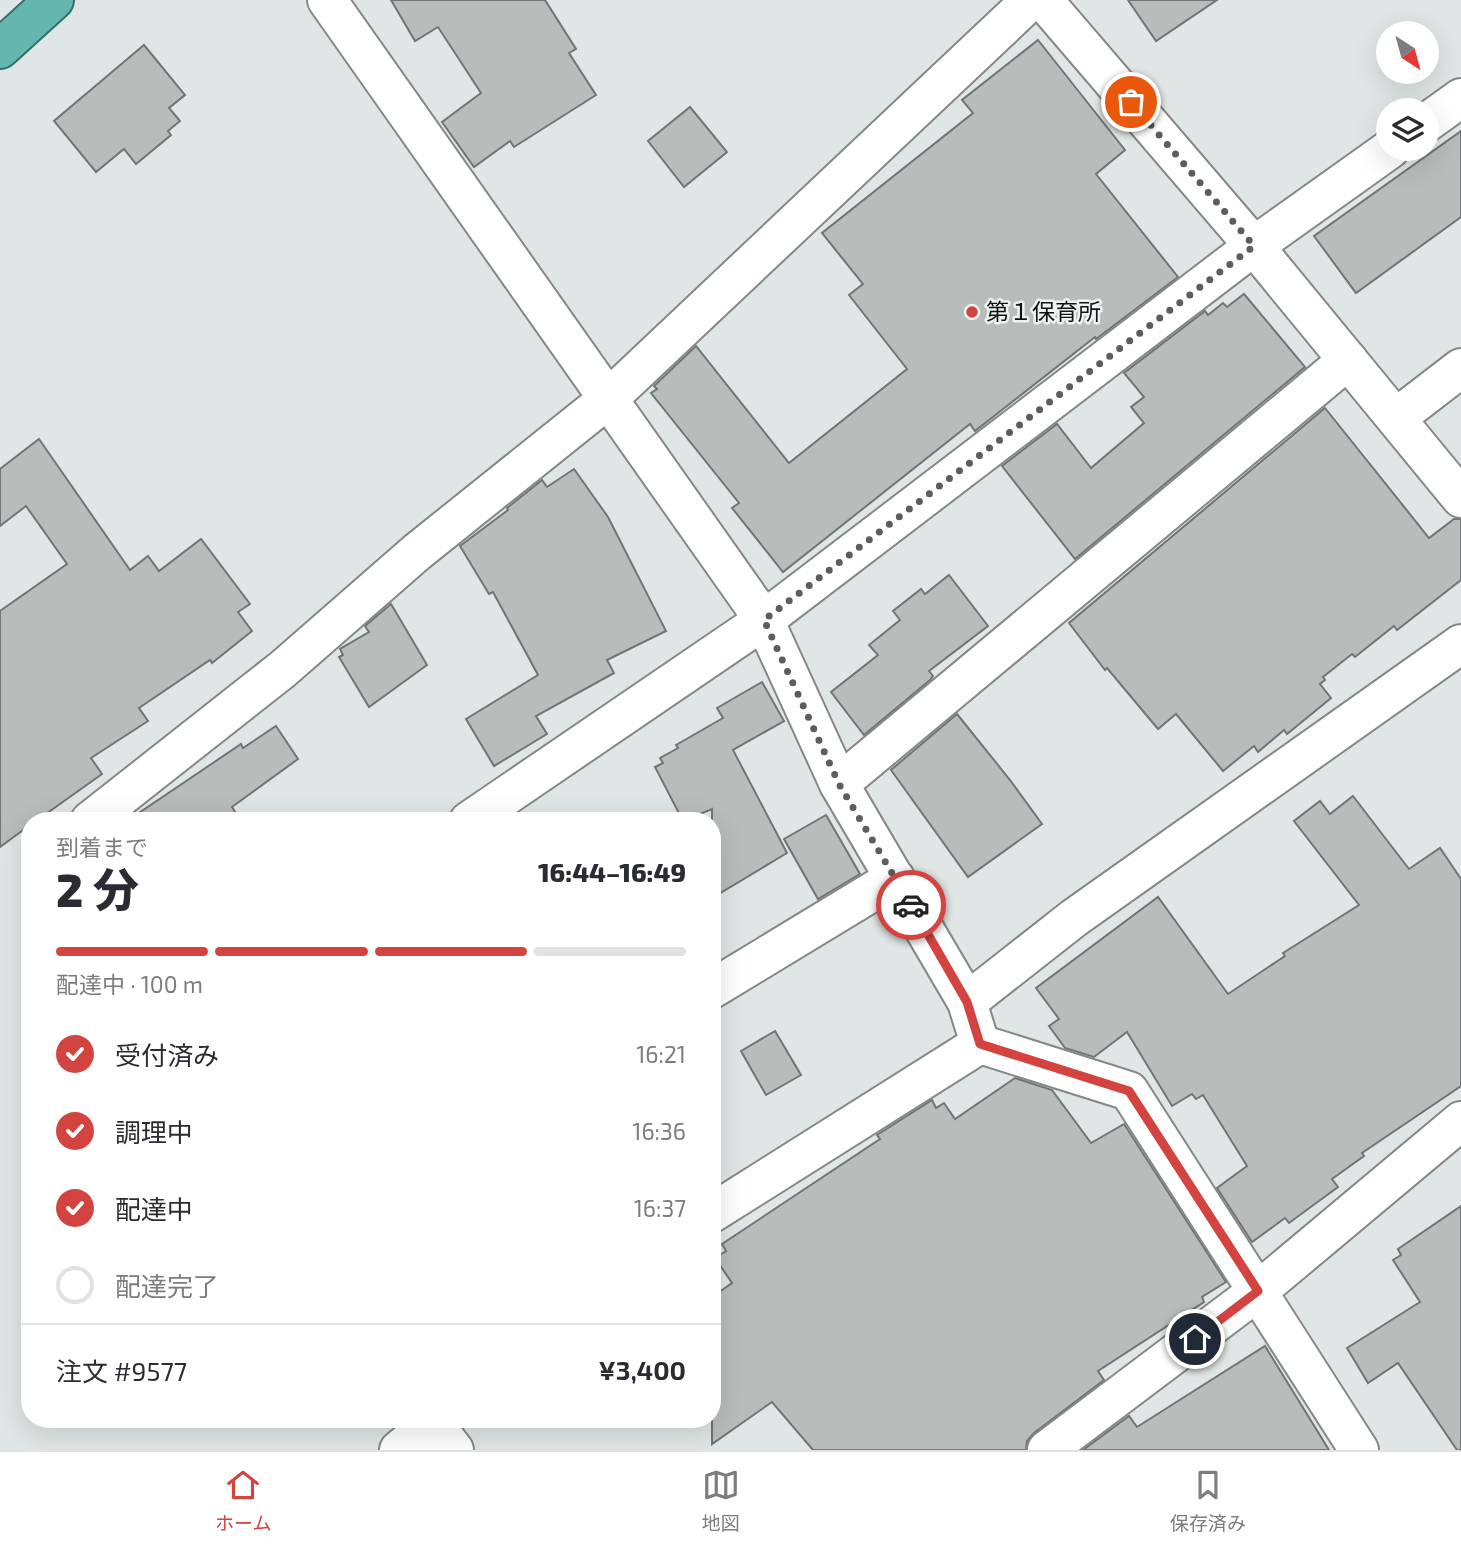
<!DOCTYPE html>
<html lang="ja">
<meta charset="utf-8">
<style>
body{margin:0;font-family:"Exo 2","Noto Sans JP",sans-serif;background:#f2f2f3;color:#2b2b33;height:100vh;display:flex;flex-direction:column;font-size:26px;white-space:nowrap}
*{box-sizing:border-box;margin:0}
p{font-size:23px;color:#7c7c81}
.icon{flex:none;width:38px;height:38px;fill:none;stroke:currentColor;stroke-width:2;stroke-linecap:round;stroke-linejoin:round}
.map{position:relative;flex:1;overflow:hidden}
.sheet{position:absolute;left:21px;top:812px;width:700px;height:616px;display:flex;flex-direction:column;background:#fff;border-radius:28px;box-shadow:0 7px 28px #0002}
.sheet>*{flex:none}
.needle{width:46px;rotate:144deg}
.buttons{position:absolute;left:1376px;top:21px;display:grid;gap:14px}
.buttons a{display:grid;place-items:center;width:63px;height:63px;border-radius:50%;background:#fff;box-shadow:0 7px 28px #0002;font-size:35px}
.pin{position:absolute;display:grid;place-items:center;width:60px;height:60px;color:#fff;margin:-30px;border:4px solid #fff;border-radius:50%;box-shadow:0 2px 7px #0007}
.courier{position:absolute;display:grid;place-items:center;width:70px;height:70px;margin:-35px;border:5px solid #d34441;border-radius:50%;background:#fff;color:#222;box-shadow:0 2px 9px #0007}
.headline em{font-style:normal;font-weight:800}
.headline div{display:flex;flex-direction:column-reverse}
.headline{display:flex;align-items:center;justify-content:space-between;height:119px;padding:0 35px}
h1{font-size:46px;font-weight:800;line-height:52px}
.bar{display:grid;grid-template-columns:repeat(4,1fr);gap:10px 7px;align-content:center;height:84px;padding:0 35px}
.bar i{height:9px;border-radius:5px;background:#e1e1e2}
.bar .on{background:#d34441}
.bar p{grid-column:span 4}
.line{display:flex;align-items:center;gap:18px;padding:0 35px;border-top:2px solid #e1e1e2}
.line div{flex:1}
ol{padding:0 35px;list-style:none}
li{display:flex;align-items:center;gap:21px;height:77px}
li p{margin-inline-start:auto}
li .icon{padding:7px;border-radius:50%;background:#d34441;color:#fff;stroke-width:4}
li:last-child{color:#7c7c81}
li i{width:38px;height:38px;border:4px solid #e1e1e2;border-radius:50%}
.dock{display:flex;justify-content:space-around;align-items:center;height:98px;border-top:2px solid #e1e1e2;background:#fff;font-size:19px;color:#7c7c81}
.dock a{display:grid;justify-items:center;gap:4px}
.dock .on{color:#d34441}
.map>svg:first-child{display:block}
.building{fill:#b8bdbc;stroke:#707575;stroke-width:2}
.lines{fill:none;stroke-linecap:round;stroke-linejoin:round}
.minor-casing{stroke:#848988;stroke-width:42}
.trunk-casing{stroke:#2f716a;stroke-width:42}
.minor{stroke:#fff;stroke-width:38}
.trunk{stroke:#64b6ae;stroke-width:38}
.done{stroke:#5a5e5d;stroke-width:7;stroke-dasharray:0 12.6}
.route{stroke:#d34441;stroke-width:9}
.poi-dot{fill:#d34441;stroke:#edf3f2;stroke-width:2.5}
.labels{text-anchor:middle;stroke-width:5;stroke-linejoin:round;paint-order:stroke}
.poi-label{font-size:23px;fill:#121414;stroke:#edf3f2;text-anchor:start}
</style>
<div class="map">
<svg width="1461" height="1450" viewBox="0 0 1461 1450">
<rect width="100%" height="100%" fill="#e0e6e5"/>
<g class="building">
<path d="M 391,0 L 545,0 L 576,49 L 569,53 L 596,95 L 514,147 L 510,141 L 474,167 L 442,122 L 481,93 L 438,27 L 415,41 Z"/>
<path d="M 1128,0 L 1217,0 L 1156,41 Z"/>
<path d="M 1038,40 L 1125,150 L 1096,174 L 1178,277 L 1096,339 L 1095,337 L 975,431 L 970,424 L 783,572 L 732,508 L 739,503 L 651,393 L 657,389 L 654,386 L 696,346 L 789,463 L 907,369 L 849,295 L 863,284 L 822,233 L 973,113 L 962,100 Z"/>
<path d="M 144,45 L 185,95 L 169,108 L 180,121 L 168,131 L 171,135 L 136,164 L 124,149 L 96,172 L 54,121 Z"/>
<path d="M 690,107 L 727,152 L 684,187 L 648,141 Z"/>
<path d="M 1461,131 L 1461,217 L 1356,293 L 1314,236 Z"/>
<path d="M 1244,294 L 1305,367 L 1075,559 L 1002,466 L 1057,424 L 1091,468 L 1144,423 L 1131,407 L 1144,397 L 1124,373 L 1205,311 L 1208,315 L 1223,303 L 1227,307 Z"/>
<path d="M 1325,408 L 1429,538 L 1454,519 L 1461,519 L 1461,580 L 1397,630 L 1394,626 L 1355,657 L 1352,654 L 1323,677 L 1325,680 L 1320,684 L 1331,698 L 1287,734 L 1284,730 L 1258,752 L 1254,746 L 1223,771 L 1176,714 L 1158,729 L 1107,668 L 1105,670 L 1069,623 Z"/>
<path d="M 39,439 L 130,570 L 148,556 L 159,571 L 201,539 L 250,604 L 238,612 L 252,631 L 212,663 L 210,660 L 139,708 L 148,721 L 91,758 L 102,774 L 36,821 L 30,821 L 30,825 L 0,847 L 0,611 L 67,564 L 26,506 L 0,526 L 0,469 Z"/>
<path d="M 574,469 L 608,517 L 666,631 L 607,660 L 614,673 L 536,716 L 547,734 L 494,766 L 466,719 L 538,675 L 493,592 L 489,594 L 460,546 L 508,510 L 507,508 L 542,480 L 547,487 Z"/>
<path d="M 949,575 L 988,626 L 929,671 L 933,676 L 930,680 L 864,735 L 831,692 L 878,655 L 869,645 L 900,620 L 893,611 L 921,589 L 925,594 Z"/>
<path d="M 391,604 L 427,665 L 369,707 L 339,657 L 343,655 L 340,649 L 369,632 L 365,626 Z"/>
<path d="M 762,682 L 784,721 L 733,750 L 787,853 L 712,898 L 712,809 L 683,821 L 655,767 L 663,763 L 660,758 L 678,748 L 676,745 L 723,718 L 717,708 Z"/>
<path d="M 957,714 L 1010,780 L 1042,824 L 968,877 L 891,770 Z"/>
<path d="M 276,726 L 298,759 L 232,807 L 241,821 L 127,821 L 241,744 L 243,748 Z"/>
<path d="M 1353,796 L 1409,869 L 1440,848 L 1461,879 L 1461,1086 L 1362,1153 L 1364,1156 L 1332,1179 L 1338,1187 L 1289,1223 L 1285,1218 L 1252,1242 L 1217,1188 L 1247,1166 L 1203,1095 L 1196,1099 L 1192,1094 L 1172,1106 L 1127,1032 L 1094,1057 L 1065,1048 L 1049,1026 L 1059,1019 L 1036,988 L 1158,897 L 1228,994 L 1285,956 L 1283,953 L 1359,905 L 1294,821 L 1320,801 L 1330,814 Z"/>
<path d="M 826,815 L 860,874 L 818,899 L 784,839 Z"/>
<path d="M 775,1031 L 801,1075 L 766,1095 L 741,1051 Z"/>
<path d="M 1015,1078 L 1052,1090 L 1091,1143 L 1124,1124 L 1226,1282 L 1202,1297 L 1204,1302 L 1098,1371 L 1104,1380 L 1034,1433 L 1027,1441 L 1026,1450 L 813,1450 L 772,1402 L 712,1444 L 712,1297 L 732,1283 L 715,1258 L 726,1251 L 722,1244 L 880,1139 L 877,1135 L 932,1100 L 936,1108 L 944,1103 L 955,1119 Z"/>
<path d="M 1461,1206 L 1461,1450 L 1457,1450 L 1398,1363 L 1368,1383 L 1347,1348 L 1420,1302 L 1393,1260 L 1401,1255 L 1398,1249 Z"/>
<path d="M 1265,1346 L 1329,1450 L 1083,1450 L 1129,1416 L 1137,1427 Z"/>
</g>
<g class="lines">
<g class="minor-casing">
<g id="minor">
<path d="M 327,0 L 764,620 L 839,784 L 967,1002 L 980,1044"/>
<path d="M 1043,0 L 1254,246 L 1461,498"/>
<path d="M 1426,123 L 1461,98"/>
<path d="M 1396,418 L 1461,368"/>
<path d="M 839,784 L 1348,360"/>
<path d="M 90,821 L 283,669 L 417,552 L 608,399 L 1031,0"/>
<path d="M 469,821 L 764,620 L 1254,246 L 1390,149"/>
<path d="M 712,989 L 895,878"/>
<path d="M 967,1002 L 1074,918 L 1461,644"/>
<path d="M 980,1044 L 1129,1091 L 1359,1450"/>
<path d="M 712,1213 L 980,1044"/>
<path d="M 433,1423 L 454,1450"/>
<path d="M 399,1450 L 437,1419"/>
<path d="M 1047,1450 L 1258,1291 L 1461,1121"/>
</g>
</g>
<g class="trunk-casing">
<path id="trunk" d="M 0,49 L 54,0"/>
</g>
<use href="#minor" class="minor"/>
<use href="#trunk" class="trunk"/>
</g>
<g class="lines">
<path class="done" d="M 911,905 L 839,784 L 764,620 L 1254,246 L 1131,102"/>
<path class="route" d="M 911,905 L 967,1002 L 980,1044 L 1129,1091 L 1258,1291 L 1195,1339"/>
</g>
<circle class="poi-dot" cx="972" cy="312" r="7"/>
<g class="labels">
<g class="poi-label">
<text x="986" y="320">第１保育所</text>
</g>
</g>
</svg>
<div class="buttons">
<a><svg class="needle" viewBox="-14 -14 28 28"><path d="M0-13l5 13h-10z" fill="#e53935"/><path d="M0 13l5-13h-10z" fill="#7c7c81"/></svg></a>
<a><svg class="icon" aria-label="layers" viewBox="0 0 24 24"><path d="M12 4l9 5-9 5-9-5zM3 14l9 5 9-5"/></svg></a>
</div>
<div class="pin" style="left:1131px;top:102px;background:#ea580c"><svg class="icon" aria-label="bag" viewBox="0 0 24 24"><path d="M5 8h14l-1 12H6zM9 8a3 3 0 0 1 6 0"/></svg></div>
<div class="pin" style="left:1195px;top:1339px;background:#1f2937"><svg class="icon" aria-label="home" viewBox="0 0 24 24"><path d="M3 11l9-7 9 7M6 9v11h12V9"/></svg></div>
<div class="courier" style="left:911px;top:905px"><svg class="icon" aria-label="car" viewBox="0 0 24 24"><path d="M5 17H2v-5l4-1 3-4h7l3 4 3 1v5h-3M9 17h6M6 11h13"/><circle cx="7" cy="17" r="2"/><circle cx="17" cy="17" r="2"/></svg></div>
<section class="sheet">
<div class="headline"><div><h1>2 分</h1><p>到着まで</p></div><em>16:44–16:49</em></div>
<div class="bar"><i class="on"></i><i class="on"></i><i class="on"></i><i></i><p>配達中 · 100 m</p></div>
<ol>
<li><svg class="icon" aria-label="check" viewBox="0 0 24 24"><path d="M5 12l5 5 9-10"/></svg>受付済み<p>16:21</p></li>
<li><svg class="icon" aria-label="check" viewBox="0 0 24 24"><path d="M5 12l5 5 9-10"/></svg>調理中<p>16:36</p></li>
<li><svg class="icon" aria-label="check" viewBox="0 0 24 24"><path d="M5 12l5 5 9-10"/></svg>配達中<p>16:37</p></li>
<li><i></i>配達完了</li>
</ol>
<div class="line" style="height:91px"><div>注文 #9577</div><b>¥3,400</b></div>
</section>
</div>
<nav class="dock">
<a class="on"><svg class="icon" aria-label="home" viewBox="0 0 24 24"><path d="M3 11l9-7 9 7M6 9v11h12V9"/></svg>ホーム</a>
<a><svg class="icon" aria-label="map" viewBox="0 0 24 24"><path d="M3 6l6-2 6 2 6-2v14l-6 2-6-2-6 2zM9 4v14M15 6v14"/></svg>地図</a>
<a><svg class="icon" aria-label="saved" viewBox="0 0 24 24"><path d="M7 4h10v16l-5-4-5 4z"/></svg>保存済み</a>
</nav>
